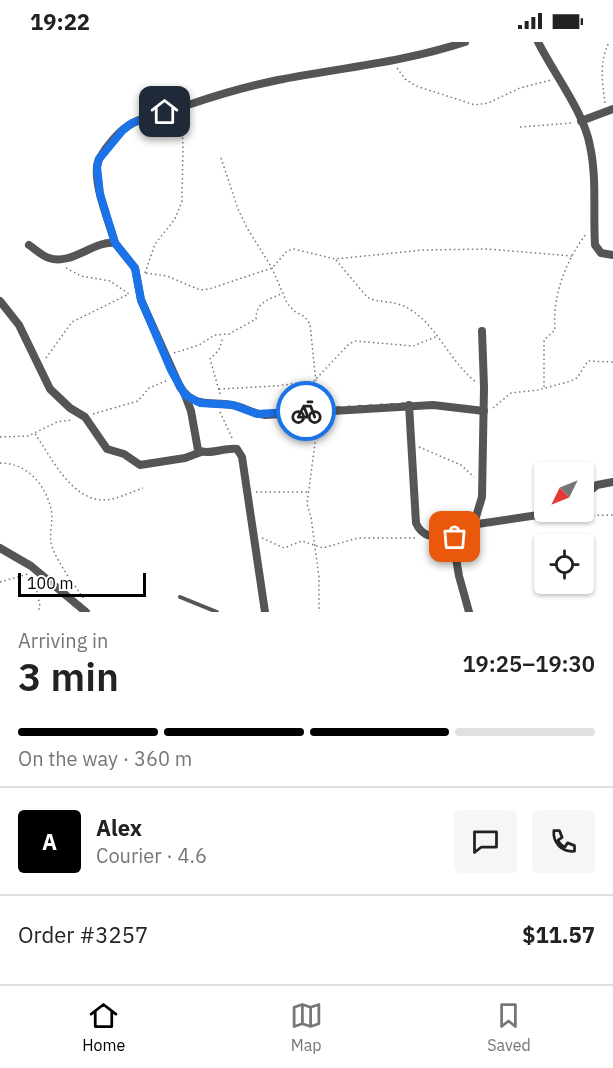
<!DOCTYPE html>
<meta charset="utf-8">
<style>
body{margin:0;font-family:"IBM Plex Sans",sans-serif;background:#f6f6f6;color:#222;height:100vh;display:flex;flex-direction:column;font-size:22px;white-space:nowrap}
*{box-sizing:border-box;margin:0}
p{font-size:20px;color:#767676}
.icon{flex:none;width:33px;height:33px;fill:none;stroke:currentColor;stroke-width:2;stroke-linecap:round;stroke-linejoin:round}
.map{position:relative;height:570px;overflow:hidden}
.details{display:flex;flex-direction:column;background:#fff;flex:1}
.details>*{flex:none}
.needle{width:39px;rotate:227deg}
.buttons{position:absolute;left:534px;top:420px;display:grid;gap:12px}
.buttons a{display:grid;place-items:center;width:60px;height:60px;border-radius:6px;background:#fff;box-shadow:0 2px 4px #0004;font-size:30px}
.scale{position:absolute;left:18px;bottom:15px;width:128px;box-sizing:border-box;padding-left:6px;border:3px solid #000;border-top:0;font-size:16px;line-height:21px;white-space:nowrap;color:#000;-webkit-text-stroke:4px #fff;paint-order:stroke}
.pin{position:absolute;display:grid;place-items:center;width:51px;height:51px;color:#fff;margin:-26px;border-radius:12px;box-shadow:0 3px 9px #0006}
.courier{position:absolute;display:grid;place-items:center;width:60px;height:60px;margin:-30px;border:4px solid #1a73e8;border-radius:50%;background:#fff;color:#222;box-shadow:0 2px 8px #0007}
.overview em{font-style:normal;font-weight:600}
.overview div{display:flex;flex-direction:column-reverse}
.overview{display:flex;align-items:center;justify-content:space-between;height:102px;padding:0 18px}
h1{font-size:39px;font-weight:600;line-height:45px}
.bar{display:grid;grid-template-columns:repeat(4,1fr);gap:9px 6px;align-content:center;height:72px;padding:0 18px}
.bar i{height:8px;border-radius:4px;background:#e0e0e0}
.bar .selected{background:#000}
.bar p{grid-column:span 4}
.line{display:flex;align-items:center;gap:15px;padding:0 18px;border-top:2px solid #e0e0e0}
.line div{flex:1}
.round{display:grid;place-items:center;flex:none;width:63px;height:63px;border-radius:6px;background:#f6f6f6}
.status{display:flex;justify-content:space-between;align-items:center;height:42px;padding:0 30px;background:#fff;direction:ltr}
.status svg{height:16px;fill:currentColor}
.tabs{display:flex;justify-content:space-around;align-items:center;height:84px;border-top:2px solid #e0e0e0;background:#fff;font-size:16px;color:#767676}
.tabs a{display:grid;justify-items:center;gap:3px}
.tabs .selected{color:#000}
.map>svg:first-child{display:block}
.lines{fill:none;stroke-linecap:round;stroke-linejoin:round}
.path{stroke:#777;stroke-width:1.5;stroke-dasharray:1.5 3;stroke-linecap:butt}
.lane{stroke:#555;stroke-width:4}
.street{stroke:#555;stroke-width:8}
.done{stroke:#595959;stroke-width:6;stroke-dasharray:0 10.8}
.route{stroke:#1a73e8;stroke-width:8}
</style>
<div class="status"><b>19:22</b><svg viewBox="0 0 49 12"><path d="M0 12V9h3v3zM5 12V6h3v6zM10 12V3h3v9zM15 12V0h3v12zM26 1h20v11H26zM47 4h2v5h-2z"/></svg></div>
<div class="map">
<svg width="613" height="570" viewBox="0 0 613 570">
<rect width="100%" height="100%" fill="#fff"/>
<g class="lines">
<g class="path">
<path d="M 397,26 L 405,37 L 416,44 L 475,63 L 488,61 L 520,46 L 551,38"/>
<path d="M 605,61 C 602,37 599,23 609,0"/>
<path d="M 520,85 L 572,81"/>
<path d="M 221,116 L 238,167 L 247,186 L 272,226 L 287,261 L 294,269 L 305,275 L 310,282 L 318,361"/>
<path d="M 336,218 L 367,255 C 379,262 395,257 411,268 C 438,285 450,320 476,340"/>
<path d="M 66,226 L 81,234 L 110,239 L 129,252"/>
<path d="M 145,231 L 155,202 L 175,177 L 182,159 L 183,104 L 181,72"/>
<path d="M 146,231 L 167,234 L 200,248 L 209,247 L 272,226 L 287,209 L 294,207 L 335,217 L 423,208 L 487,207 L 572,214"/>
<path d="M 174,311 L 199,303 L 215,293 L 229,292 L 256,277 C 256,260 268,258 281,252"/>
<path d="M 46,316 L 72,280 L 129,252"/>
<path d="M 544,345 L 544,298 L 555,288 C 552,253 566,219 586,192"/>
<path d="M 219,347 L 276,344 L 314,339 L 349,302 L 355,299 L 413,304 L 438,294"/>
<path d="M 220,352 L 210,317 L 219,308 L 223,295"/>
<path d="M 493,366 L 511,351 L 538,348 L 571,339 L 577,336 L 588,319 L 613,320"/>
<path d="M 220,370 L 233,398"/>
<path d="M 93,372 L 138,359 L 149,346 L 168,338"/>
<path d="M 318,378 L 307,462 L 311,475 L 319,535 L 319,570"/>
<path d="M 35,392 C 51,414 70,457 103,458 C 116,458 131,450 143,446"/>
<path d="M 0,395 L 28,394 L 57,380 L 71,378"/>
<path d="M 419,405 L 461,423 L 474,435"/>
<path d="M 0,421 C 26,421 45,441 51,467 C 54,479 48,493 52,505 C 59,523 73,541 84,557"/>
<path d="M 256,450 L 308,450"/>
<path d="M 566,474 L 613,473"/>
<path d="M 262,496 L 284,506 L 302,499 L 323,506 L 358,496 L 418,496"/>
<path d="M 0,540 L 28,532"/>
<path d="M 35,540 L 40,564 L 38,570"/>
</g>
<path class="lane" d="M 180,555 L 217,570"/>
<g class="street">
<path d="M 538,0 C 554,32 584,70 590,104 C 597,136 593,170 595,203 L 601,211 L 613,213"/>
<path d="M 581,79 L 613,67"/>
<path d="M 115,201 C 110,182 90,136 99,117 C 106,105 120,87 133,81 C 151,71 174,67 194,61 C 221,52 249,44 278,38 C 340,26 405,20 465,0"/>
<path d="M 29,203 C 35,207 42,214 49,216 C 71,224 94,198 115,201 L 135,226 L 141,258 L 180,345 C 195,367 210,359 232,363 C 244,365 253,372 265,373 L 433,363 L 484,369"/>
<path d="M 0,259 L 19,283 L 50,347 L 70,366 L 85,375 L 107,407 L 124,412 L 140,423 L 185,416 L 201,410"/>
<path d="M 185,353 L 191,369 L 198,408 C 208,414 224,405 237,407 L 242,415 L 265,570"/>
<path d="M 409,363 L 416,481 C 424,499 437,492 453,498"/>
<path d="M 584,454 L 597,443 L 613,440"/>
<path d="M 471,483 L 558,470"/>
<path d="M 0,506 L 31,524 L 86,570"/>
<path d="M 469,570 L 459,534 L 453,498 L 475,478 L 482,455 L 484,345 L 482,289"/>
</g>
</g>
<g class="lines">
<path class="done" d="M 306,369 L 409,363 L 416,481 C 424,499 437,493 453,498 L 455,495"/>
<path class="route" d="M 165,70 L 132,81 L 123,88 L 99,117 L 97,125 L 100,152 L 115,201 L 135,226 L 141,258 L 171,328 L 185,353 L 200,361 L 233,363 L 257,372 L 306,369"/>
</g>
</svg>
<div class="buttons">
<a><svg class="needle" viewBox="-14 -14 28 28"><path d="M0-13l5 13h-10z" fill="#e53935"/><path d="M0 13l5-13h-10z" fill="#767676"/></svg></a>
<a><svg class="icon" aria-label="locate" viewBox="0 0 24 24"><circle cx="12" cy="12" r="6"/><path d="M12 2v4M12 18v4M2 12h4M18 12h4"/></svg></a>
</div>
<div class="scale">100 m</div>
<div class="pin" style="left:455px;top:495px;background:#ea580c"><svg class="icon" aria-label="bag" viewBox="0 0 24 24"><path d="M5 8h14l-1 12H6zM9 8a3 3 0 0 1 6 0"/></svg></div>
<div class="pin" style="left:165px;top:70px;background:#1f2937"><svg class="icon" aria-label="home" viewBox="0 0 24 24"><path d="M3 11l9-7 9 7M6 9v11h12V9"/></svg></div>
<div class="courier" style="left:306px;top:369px"><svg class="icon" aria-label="bike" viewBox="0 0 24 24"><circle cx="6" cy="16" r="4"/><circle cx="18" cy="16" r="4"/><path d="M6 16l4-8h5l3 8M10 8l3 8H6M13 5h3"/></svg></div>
</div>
<section class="details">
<div class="overview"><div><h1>3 min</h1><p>Arriving in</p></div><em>19:25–19:30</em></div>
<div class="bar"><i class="selected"></i><i class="selected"></i><i class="selected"></i><i></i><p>On the way · 360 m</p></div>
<div class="line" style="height:108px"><b class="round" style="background:#000;color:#fff">A</b><div><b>Alex</b><p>Courier · 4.6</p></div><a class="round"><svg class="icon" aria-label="chat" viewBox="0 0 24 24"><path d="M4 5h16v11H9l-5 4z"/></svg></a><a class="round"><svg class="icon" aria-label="phone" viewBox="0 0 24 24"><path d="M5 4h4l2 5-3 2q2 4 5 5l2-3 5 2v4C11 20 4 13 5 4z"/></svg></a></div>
<div class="line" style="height:78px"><div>Order #3257</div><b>$11.57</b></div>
</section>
<nav class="tabs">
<a class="selected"><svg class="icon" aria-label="home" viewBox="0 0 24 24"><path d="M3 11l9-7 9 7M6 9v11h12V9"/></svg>Home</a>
<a><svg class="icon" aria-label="map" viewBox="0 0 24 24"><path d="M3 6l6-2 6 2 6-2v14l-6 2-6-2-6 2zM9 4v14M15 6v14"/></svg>Map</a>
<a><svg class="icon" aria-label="saved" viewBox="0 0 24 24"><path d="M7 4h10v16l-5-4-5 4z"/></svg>Saved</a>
</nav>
